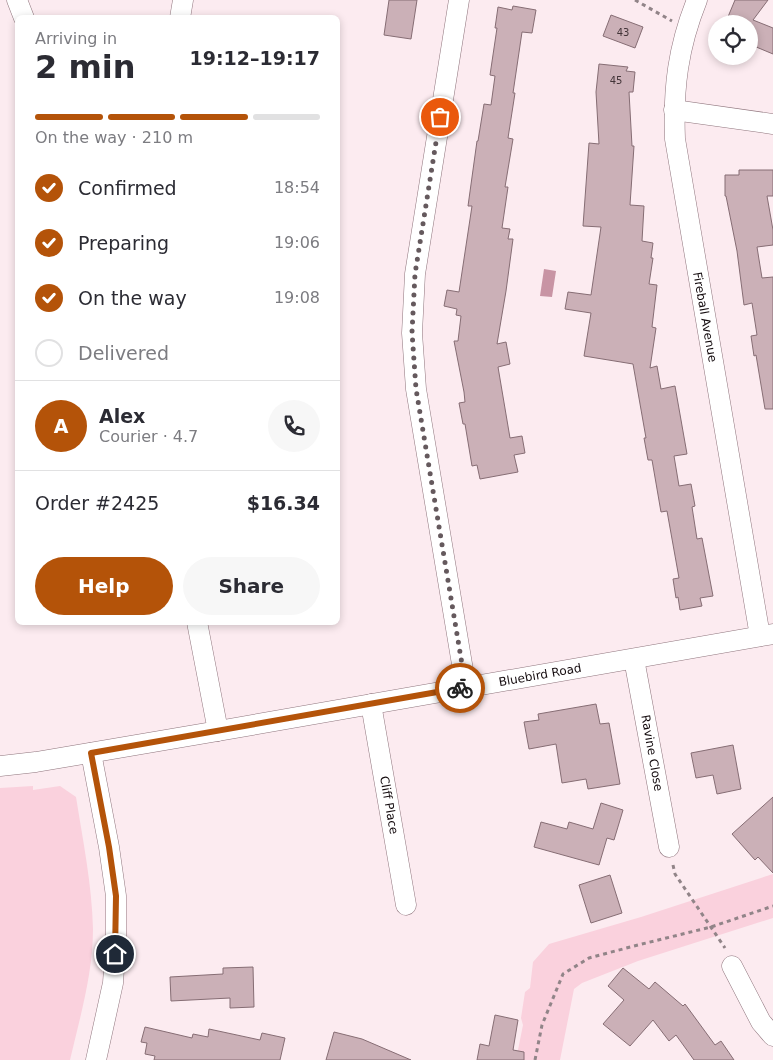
<!DOCTYPE html>
<meta charset="utf-8">
<style>
body{margin:0;font-family:"DejaVu Sans",sans-serif;background:#f7f7f7;color:#2b2b33;height:100vh;display:flex;flex-direction:column;font-size:19px;white-space:nowrap}
*{box-sizing:border-box;margin:0}
p{font-size:16px;color:#7c7c81}
.icon{flex:none;width:28px;height:28px;fill:none;stroke:currentColor;stroke-width:2;stroke-linecap:round;stroke-linejoin:round}
.map{position:relative;flex:1;overflow:hidden}
.side{position:absolute;left:15px;top:15px;width:325px;height:610px;display:flex;flex-direction:column;background:#fff;border-radius:8px;box-shadow:0 2px 8px #0003}
.side>*{flex:none}
.buttons{position:absolute;left:708px;top:15px;display:grid;gap:10px}
.buttons a{display:grid;place-items:center;width:50px;height:50px;border-radius:50%;background:#fff;box-shadow:0 2px 8px #0003;font-size:25px}
.pin{position:absolute;display:grid;place-items:center;width:42px;height:42px;color:#fff;margin:-21px;border:2px solid #fff;border-radius:50%;box-shadow:0 1px 5px #0007}
.courier{position:absolute;display:grid;place-items:center;width:50px;height:50px;margin:-25px;border:4px solid #b45309;border-radius:50%;background:#fff;color:#222;box-shadow:0 1px 6px #0007}
.overview em{font-style:normal;font-weight:700}
.overview div{display:flex;flex-direction:column-reverse}
.overview{display:flex;align-items:center;justify-content:space-between;height:85px;padding:0 20px}
h1{font-size:32px;font-weight:700;line-height:38px}
.bar{display:grid;grid-template-columns:repeat(4,1fr);gap:8px 5px;align-content:center;height:60px;padding:0 20px}
.bar i{height:6px;border-radius:4px;background:#e1e1e2}
.bar .on{background:#b45309}
.bar p{grid-column:span 4}
.line{display:flex;align-items:center;gap:12px;padding:0 20px;border-top:1px solid #e1e1e2}
.line div{flex:1}
.round{display:grid;place-items:center;flex:none;width:52px;height:52px;border-radius:26px;background:#f7f7f7}
ol{padding:0 20px;list-style:none}
li{display:flex;align-items:center;gap:15px;height:55px}
li p{margin-inline-start:auto}
li .icon{padding:5px;border-radius:50%;background:#b45309;color:#fff;stroke-width:4}
li:last-child{color:#7c7c81}
li i{width:28px;height:28px;border:2px solid #e1e1e2;border-radius:50%}
.cta{display:flex;gap:10px;margin-top:auto;padding:10px 20px}
.cta a{flex:1;height:58px;border-radius:30px;background:#b45309;color:#fff;font-size:20px;font-weight:700;line-height:58px;text-align:center}
.cta a+a{background:#f7f7f7;color:#2b2b33}
.map>svg:first-child{display:block}
.green{fill:#fad1dd}
.water{fill:#c894a4}
.building{fill:#cbb0b7;stroke:#866d74}
.lines{fill:none;stroke-linecap:round;stroke-linejoin:round}
.minor-casing{stroke:#8f757d;stroke-width:21}
.path{stroke:#918488;stroke-width:3;stroke-dasharray:4 4;stroke-linecap:butt}
.minor{stroke:#fff;stroke-width:20}
.done{stroke:#65595d;stroke-width:5;stroke-dasharray:0 9}
.route{stroke:#b45309;stroke-width:6}
.labels{text-anchor:middle;stroke-width:5;stroke-linejoin:round;paint-order:stroke}
.number-label{font-size:10px;fill:#423438}
.street-label{font-size:12px;fill:#140b0e;stroke:#fff}
</style>
<div class="map">
<svg width="773" height="1060" viewBox="0 0 773 1060">
<rect width="100%" height="100%" fill="#fcebf0"/>
<g class="green">
<path d="M 33,786 L 33,790 L 60,786 L 76,797 C 83,841 92,885 93,929 C 93,974 80,1017 70,1060 L 0,1060 L 0,788 Z"/>
<path d="M 773,874 L 773,918 L 638,961 L 582,983 L 574,989 L 560,1060 L 516,1060 L 523,1025 L 521,1018 L 525,992 L 530,988 L 533,962 L 549,944 L 641,917 Z"/>
</g>
<path class="water" d="M 544,269 L 556,271 L 552,297 L 540,296 Z"/>
<g class="building">
<path d="M 389,0 L 417,0 L 411,39 L 384,35 Z"/>
<path d="M 735,0 L 768,0 L 753,20 L 773,28 L 773,54 L 749,44 L 749,24 L 725,24 Z"/>
<path d="M 513,6 L 536,10 L 532,33 L 522,32 L 513,93 L 515,93 L 508,138 L 513,139 L 505,187 L 508,187 L 502,228 L 510,229 L 508,239 L 513,239 L 506,291 L 497,344 L 506,342 L 510,364 L 498,367 L 510,438 L 522,436 L 525,453 L 514,455 L 518,472 L 480,479 L 477,465 L 472,466 L 465,424 L 463,424 L 459,403 L 465,402 L 464,392 L 454,341 L 458,341 L 461,316 L 456,315 L 457,309 L 444,306 L 447,290 L 459,292 L 472,206 L 468,206 L 477,141 L 478,141 L 484,104 L 491,105 L 495,76 L 490,75 L 497,28 L 495,28 L 498,7 L 512,10 Z"/>
<path d="M 611,15 L 643,27 L 635,48 L 603,36 Z"/>
<path d="M 599,64 L 628,67 L 626,71 L 635,72 L 633,92 L 629,92 L 632,146 L 634,146 L 630,205 L 644,206 L 642,241 L 653,243 L 651,258 L 653,258 L 649,284 L 657,285 L 652,327 L 656,328 L 650,368 L 657,366 L 661,389 L 675,386 L 687,454 L 674,456 L 679,486 L 691,484 L 695,506 L 692,507 L 697,539 L 702,538 L 713,596 L 700,598 L 702,606 L 680,610 L 678,597 L 676,598 L 673,579 L 679,578 L 667,511 L 661,512 L 652,460 L 648,460 L 644,438 L 646,438 L 633,364 L 584,356 L 591,313 L 565,309 L 568,292 L 591,295 L 601,227 L 583,226 L 589,143 L 599,144 L 596,92 Z"/>
<path d="M 739,170 L 773,170 L 773,196 L 767,196 L 773,230 L 773,245 L 757,247 L 762,278 L 773,277 L 773,409 L 765,409 L 756,355 L 754,356 L 751,336 L 757,335 L 752,303 L 744,305 L 737,251 L 726,196 L 725,196 L 725,175 L 739,175 Z"/>
<path d="M 596,704 L 600,724 L 609,723 L 620,784 L 588,789 L 586,779 L 562,783 L 556,744 L 529,749 L 524,722 L 539,720 L 538,714 Z"/>
<path d="M 733,745 L 741,789 L 717,794 L 713,775 L 696,778 L 691,753 Z"/>
<path d="M 773,797 L 773,873 L 758,857 L 755,860 L 732,834 Z"/>
<path d="M 601,803 L 623,810 L 614,840 L 607,838 L 599,865 L 534,847 L 541,822 L 567,829 L 569,822 L 593,829 Z"/>
<path d="M 610,875 L 622,913 L 591,923 L 579,885 Z"/>
<path d="M 253,967 L 254,1007 L 230,1008 L 230,998 L 171,1001 L 170,977 L 223,974 L 223,968 Z"/>
<path d="M 623,968 L 649,989 L 655,982 L 683,1006 L 685,1004 L 715,1045 L 721,1041 L 734,1060 L 694,1060 L 676,1035 L 669,1041 L 653,1020 L 630,1046 L 603,1024 L 624,1000 L 608,986 Z"/>
<path d="M 495,1015 L 518,1020 L 513,1050 L 524,1052 L 524,1060 L 477,1060 L 480,1044 L 489,1046 Z"/>
<path d="M 145,1027 L 192,1038 L 193,1034 L 208,1037 L 209,1029 L 260,1040 L 262,1033 L 285,1038 L 280,1060 L 154,1060 L 155,1056 L 145,1054 L 147,1043 L 141,1042 Z"/>
<path d="M 334,1032 L 362,1039 L 411,1060 L 326,1060 Z"/>
</g>
<g class="lines">
<g class="minor-casing">
<g id="minor">
<path d="M 17,0 L 24,18"/>
<path d="M 459,0 L 415,274 L 412,333 L 416,389 L 466,688"/>
<path d="M 697,0 C 678,47 673,88 675,139 L 760,636"/>
<path d="M 180,18 L 183,0"/>
<path d="M 674,110 L 773,124"/>
<path d="M 634,659 L 669,847"/>
<path d="M 371,704 L 406,905"/>
<path d="M 218,731 L 773,634"/>
<path d="M 91,753 L 109,847 L 116,896 L 116,939 L 113,983 L 96,1060"/>
<path d="M 0,766 L 36,762 L 218,731 L 197,622"/>
<path d="M 732,966 L 761,1022 L 773,1036"/>
</g>
</g>
<g class="path">
<path d="M 635,0 L 672,21"/>
<path d="M 673,865 L 675,874 L 725,948"/>
<path d="M 535,1060 L 542,1025 L 563,974 L 589,958 L 634,946 L 711,927 L 773,906"/>
</g>
<use href="#minor" class="minor"/>
</g>
<g class="lines">
<path class="done" d="M 440,117 L 415,274 L 412,332 L 416,389 L 466,688 L 460,688"/>
<path class="route" d="M 115,954 L 116,896 L 109,847 L 91,753 L 460,688"/>
</g>
<g class="labels">
<g class="number-label">
<text x="623" y="36">43</text>
<text x="616" y="84">45</text>
</g>
<g class="street-label">
<text transform="translate(705 317) rotate(80)" y="4">Fireball Avenue</text>
<text transform="translate(540 675) rotate(-10)" y="4">Bluebird Road</text>
<text transform="translate(652 753) rotate(80)" y="4">Ravine Close</text>
<text transform="translate(389 805) rotate(80)" y="4">Cliff Place</text>
</g>
</g>
</svg>
<div class="buttons">
<a><svg class="icon" aria-label="locate" viewBox="0 0 24 24"><circle cx="12" cy="12" r="6"/><path d="M12 2v4M12 18v4M2 12h4M18 12h4"/></svg></a>
</div>
<div class="pin" style="left:440px;top:117px;background:#ea580c"><svg class="icon" aria-label="bag" viewBox="0 0 24 24"><path d="M5 8h14l-1 12H6zM9 8a3 3 0 0 1 6 0"/></svg></div>
<div class="pin" style="left:115px;top:954px;background:#1f2937"><svg class="icon" aria-label="home" viewBox="0 0 24 24"><path d="M3 11l9-7 9 7M6 9v11h12V9"/></svg></div>
<div class="courier" style="left:460px;top:688px"><svg class="icon" aria-label="bike" viewBox="0 0 24 24"><circle cx="6" cy="16" r="4"/><circle cx="18" cy="16" r="4"/><path d="M6 16l4-8h5l3 8M10 8l3 8H6M13 5h3"/></svg></div>
<section class="side">
<div class="overview"><div><h1>2 min</h1><p>Arriving in</p></div><em>19:12–19:17</em></div>
<div class="bar"><i class="on"></i><i class="on"></i><i class="on"></i><i></i><p>On the way · 210 m</p></div>
<ol>
<li><svg class="icon" aria-label="check" viewBox="0 0 24 24"><path d="M5 12l5 5 9-10"/></svg>Confirmed<p>18:54</p></li>
<li><svg class="icon" aria-label="check" viewBox="0 0 24 24"><path d="M5 12l5 5 9-10"/></svg>Preparing<p>19:06</p></li>
<li><svg class="icon" aria-label="check" viewBox="0 0 24 24"><path d="M5 12l5 5 9-10"/></svg>On the way<p>19:08</p></li>
<li><i></i>Delivered</li>
</ol>
<div class="line" style="height:90px"><b class="round" style="background:#b45309;color:#fff">A</b><div><b>Alex</b><p>Courier · 4.7</p></div><a class="round"><svg class="icon" aria-label="phone" viewBox="0 0 24 24"><path d="M5 4h4l2 5-3 2q2 4 5 5l2-3 5 2v4C11 20 4 13 5 4z"/></svg></a></div>
<div class="line" style="height:65px"><div>Order #2425</div><b>$16.34</b></div>
<div class="cta"><a>Help</a><a>Share</a></div>
</section>
</div>
